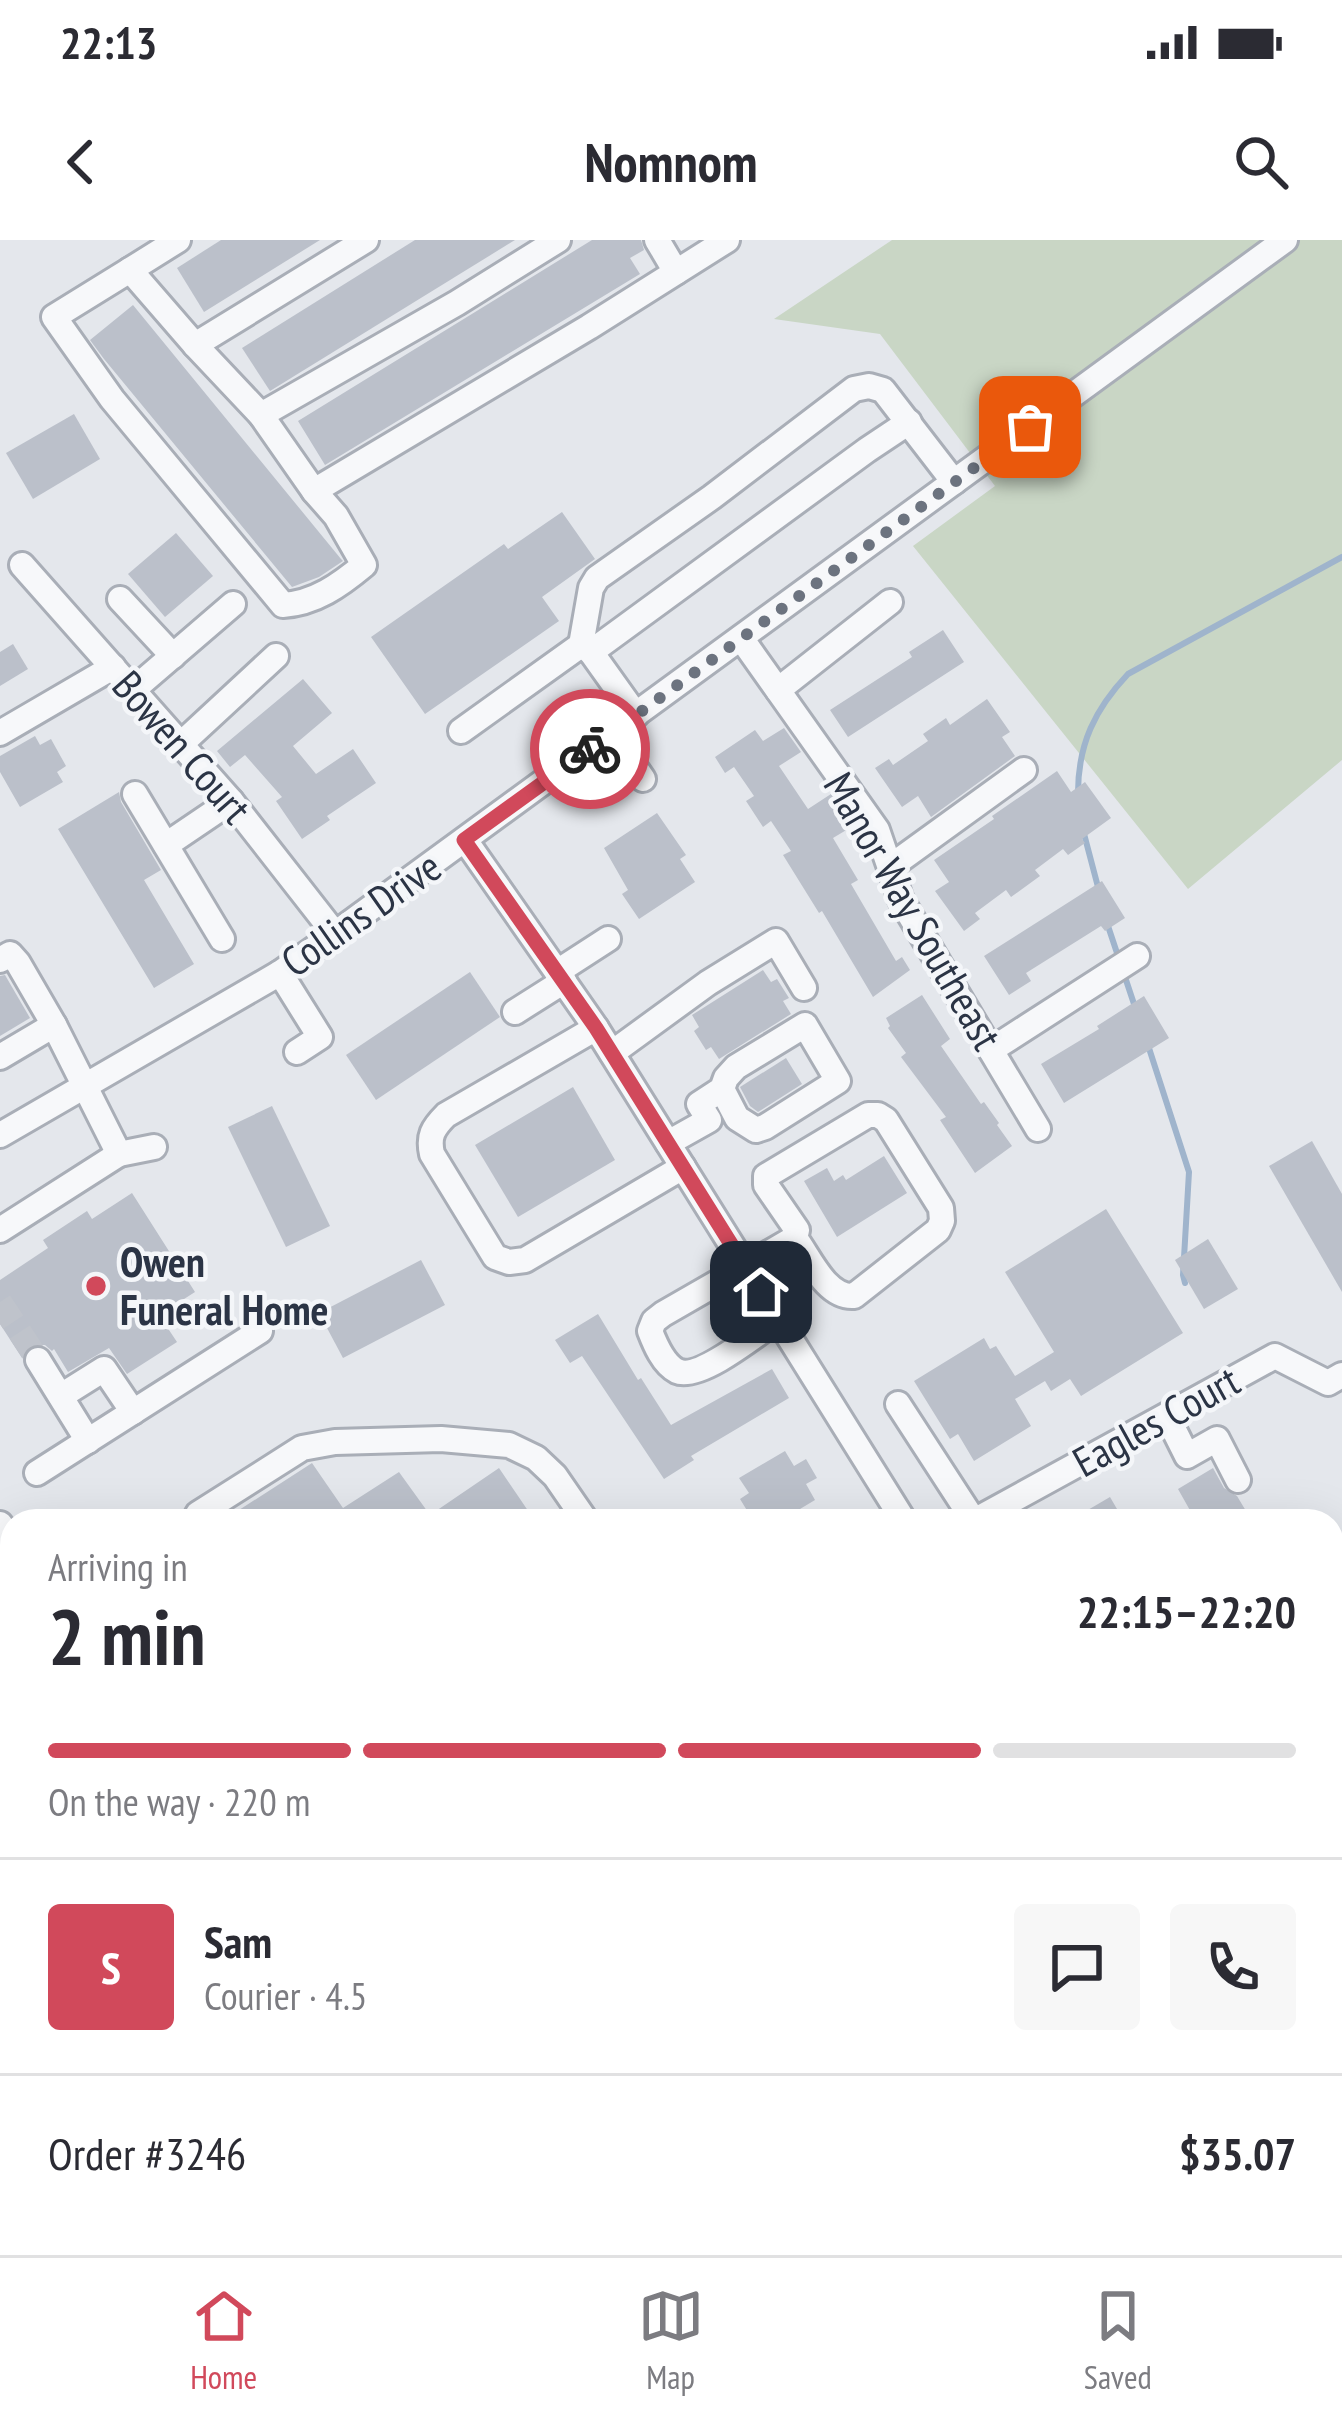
<!DOCTYPE html>
<meta charset="utf-8">
<style>
body{margin:0;font-family:"PT Sans Narrow",sans-serif;background:#f7f7f7;color:#2b2b33;height:100vh;display:flex;flex-direction:column;font-size:45px;white-space:nowrap}
*{box-sizing:border-box;margin:0}
p{font-size:39px;color:#7c7c81}
.icon{flex:none;width:66px;height:66px;fill:none;stroke:currentColor;stroke-width:2;stroke-linecap:round;stroke-linejoin:round}
.map{position:relative;flex:1;overflow:hidden}
.side{position:absolute;left:0px;top:1269px;width:1344px;height:747px;display:flex;flex-direction:column;background:#fff;border-radius:36px 36px 0 0;box-shadow:0 12px 48px #0002}
.side>*{flex:none}
.pin{position:absolute;display:grid;place-items:center;width:102px;height:102px;color:#fff;margin:-51px;border-radius:24px;box-shadow:0 6px 18px #0006}
.courier{position:absolute;display:grid;place-items:center;width:120px;height:120px;margin:-60px;border:9px solid #d1495b;border-radius:50%;background:#fff;color:#222;box-shadow:0 3px 15px #0007}
.headline em{font-style:normal;font-weight:600}
.headline div{display:flex;flex-direction:column-reverse}
.headline{display:flex;align-items:center;justify-content:space-between;height:204px;padding:0 48px}
h1{font-size:78px;font-weight:600;line-height:90px}
.bar{display:grid;grid-template-columns:repeat(4,1fr);gap:18px 12px;align-content:center;height:144px;padding:0 48px}
.bar i{height:15px;border-radius:9px;background:#e1e1e2}
.bar .current{background:#d1495b}
.bar p{grid-column:span 4}
.line{display:flex;align-items:center;gap:30px;padding:0 48px;border-top:3px solid #e1e1e2}
.line div{flex:1}
.round{display:grid;place-items:center;flex:none;width:126px;height:126px;border-radius:12px;background:#f7f7f7}
.status{display:flex;justify-content:space-between;align-items:center;height:84px;padding:0 60px;background:#fff;direction:ltr}
.status svg{height:33px;fill:currentColor}
header{display:flex;justify-content:space-between;align-items:center;height:156px;padding:0 48px;background:#fff;font-size:54px;font-weight:600}
.tabs{display:flex;justify-content:space-around;align-items:center;height:168px;border-top:3px solid #e1e1e2;background:#fff;font-size:33px;color:#7c7c81}
.tabs a{display:grid;justify-items:center;gap:6px}
.tabs .current{color:#d1495b}
.map>svg:first-child{display:block}
.green{fill:#c9d6c5}
.lines{fill:none;stroke-linecap:round;stroke-linejoin:round}
.stream{stroke:#9fb4cc;stroke-width:6}
.building{fill:#bbc0ca}
.minor-tunnel{stroke:#bfc3cb;stroke-width:24;stroke-dasharray:24 12;stroke-linecap:butt}
.minor-casing{stroke:#a9aeb7;stroke-width:30}
.major-casing{stroke:#a3abb8;stroke-width:36}
.minor{stroke:#f7f8fa;stroke-width:24}
.major{stroke:#fff;stroke-width:30}
.done{stroke:#6c737f;stroke-width:12;stroke-dasharray:0 21.6}
.route{stroke:#d1495b;stroke-width:15}
.poi-dot{fill:#d1495b;stroke:#f4f6f9;stroke-width:4.5}
.labels{text-anchor:middle;stroke-width:9;stroke-linejoin:round;paint-order:stroke}
.street-label{font-size:42px;fill:#2b3445;stroke:#f4f6f9}
.poi-label{font-size:42px;font-weight:bold;fill:#2b3445;stroke:#f4f6f9;text-anchor:start}
</style>
<div class="status"><b>22:13</b><svg viewBox="0 0 49 12"><path d="M0 12V9h3v3zM5 12V6h3v6zM10 12V3h3v9zM15 12V0h3v12zM26 1h20v11H26zM47 4h2v5h-2z"/></svg></div>
<header><svg class="icon" aria-label="back" viewBox="0 0 24 24"><path d="M15 5l-7 7 7 7"/></svg>Nomnom<svg class="icon" aria-label="search" viewBox="0 0 24 24"><circle cx="10" cy="10" r="6"/><path d="M15 15l6 6"/></svg></header>
<div class="map">
<svg width="1342" height="2015" viewBox="0 0 1342 2015">
<rect width="100%" height="100%" fill="#e4e7ec"/>
<path class="green" d="M 892,0 L 1342,0 L 1342,520 L 1188,649 L 913,306 L 995,246 L 880,94 L 774,79 Z"/>
<g class="lines">
<g class="stream">
<path d="M 1078,553 C 1078,504 1095,469 1128,434 L 1342,317"/>
<path d="M 1083,590 L 1098,647"/>
<path d="M 1107,683 L 1120,722"/>
<path d="M 1124,734 L 1135,767"/>
<path d="M 1147,802 L 1189,932 L 1183,1035 L 1185,1043"/>
</g>
</g>
<g class="building">
<path d="M 221,0 L 320,0 L 204,72 L 177,28 Z"/>
<path d="M 415,0 L 515,0 L 270,151 L 242,108 Z"/>
<path d="M 592,0 L 641,0 L 644,10 L 630,18 L 640,34 L 325,225 L 298,181 Z"/>
<path d="M 133,65 L 341,319 L 343,321 L 319,337 L 292,347 L 104,119 L 90,100 Z"/>
<path d="M 74,174 L 100,219 L 33,259 L 6,213 Z"/>
<path d="M 562,272 L 595,319 L 542,357 L 559,381 L 425,474 L 371,397 L 504,304 L 508,309 Z"/>
<path d="M 176,293 L 213,336 L 165,377 L 128,334 Z"/>
<path d="M 943,390 L 964,422 L 848,497 L 830,470 L 912,417 L 909,412 Z"/>
<path d="M 13,404 L 28,429 L 0,446 L 0,412 Z"/>
<path d="M 303,439 L 332,473 L 293,506 L 316,534 L 353,509 L 376,543 L 327,576 L 330,580 L 302,599 L 276,561 L 282,557 L 245,515 L 230,527 L 217,511 Z"/>
<path d="M 987,459 L 1010,492 L 1002,497 L 1015,516 L 931,577 L 918,556 L 902,567 L 875,528 L 889,519 L 893,525 L 928,501 L 923,494 L 946,478 L 950,485 Z"/>
<path d="M 784,488 L 801,512 L 779,526 L 808,569 L 831,554 L 840,566 L 853,586 L 833,598 L 858,640 L 851,644 L 896,721 L 902,717 L 910,730 L 873,757 L 822,671 L 819,673 L 783,615 L 791,611 L 771,581 L 763,587 L 746,561 L 754,556 L 734,527 L 725,533 L 715,517 L 755,490 L 763,501 Z"/>
<path d="M 35,496 L 40,505 L 51,499 L 66,526 L 57,532 L 63,542 L 20,567 L 0,532 L 0,516 Z"/>
<path d="M 1057,531 L 1071,552 L 1085,542 L 1111,578 L 1082,599 L 1085,603 L 1068,615 L 1063,609 L 1035,630 L 1040,636 L 1011,657 L 1006,650 L 975,673 L 980,679 L 964,691 L 935,651 L 949,642 L 934,620 L 994,579 L 992,576 Z"/>
<path d="M 119,552 L 121,562 L 161,630 L 144,640 L 194,724 L 154,748 L 58,589 Z"/>
<path d="M 657,573 L 686,615 L 680,619 L 695,642 L 639,679 L 622,654 L 628,650 L 604,608 Z"/>
<path d="M 1102,641 L 1125,678 L 1105,691 L 1101,686 L 1026,733 L 1031,741 L 1009,755 L 984,716 Z"/>
<path d="M 763,730 L 771,742 L 777,739 L 789,758 L 783,761 L 791,774 L 719,819 L 711,807 L 706,810 L 694,791 L 699,787 L 692,775 Z"/>
<path d="M 470,732 L 500,777 L 376,860 L 346,815 Z"/>
<path d="M 5,735 L 30,778 L 0,796 L 0,736 Z"/>
<path d="M 922,755 L 950,799 L 941,806 L 981,864 L 984,862 L 999,883 L 997,885 L 1012,906 L 975,933 L 940,880 L 946,877 L 901,817 L 906,813 L 888,788 L 890,786 L 886,778 Z"/>
<path d="M 1144,756 L 1169,798 L 1064,863 L 1041,824 L 1099,789 L 1097,786 Z"/>
<path d="M 786,818 L 802,844 L 758,872 L 750,866 L 740,847 Z"/>
<path d="M 573,847 L 615,920 L 518,977 L 475,905 Z"/>
<path d="M 272,866 L 330,986 L 286,1007 L 228,887 Z"/>
<path d="M 1312,901 L 1342,954 L 1342,1052 L 1269,926 Z"/>
<path d="M 884,916 L 907,953 L 837,997 L 804,941 L 827,928 L 834,941 L 843,935 L 846,940 Z"/>
<path d="M 132,953 L 195,1052 L 159,1075 L 177,1102 L 127,1134 L 109,1108 L 68,1132 L 54,1109 L 52,1111 L 45,1105 L 30,1105 L 22,1118 L 0,1084 L 0,1040 L 48,1008 L 43,1000 L 87,971 L 92,979 Z"/>
<path d="M 1106,969 L 1183,1093 L 1081,1156 L 1070,1139 L 1051,1151 L 1045,1141 L 1015,1159 L 1031,1186 L 974,1221 L 958,1194 L 950,1199 L 914,1141 L 984,1098 L 990,1109 L 996,1106 L 1015,1136 L 1054,1112 L 1005,1032 Z"/>
<path d="M 1208,999 L 1238,1049 L 1204,1069 L 1175,1020 Z"/>
<path d="M 421,1020 L 445,1065 L 343,1118 L 319,1073 Z"/>
<path d="M 598,1074 L 638,1140 L 641,1138 L 671,1185 L 772,1129 L 789,1158 L 691,1216 L 694,1220 L 664,1239 L 582,1116 L 570,1123 L 555,1100 Z"/>
<path d="M 785,1211 L 794,1226 L 806,1219 L 817,1238 L 806,1244 L 815,1260 L 780,1281 L 766,1281 L 760,1272 L 751,1277 L 740,1259 L 749,1253 L 739,1238 Z"/>
<path d="M 312,1223 L 343,1268 L 399,1232 L 430,1275 L 499,1228 L 535,1281 L 222,1281 Z"/>
<path d="M 1213,1228 L 1224,1248 L 1237,1256 L 1252,1281 L 1196,1281 L 1178,1249 Z"/>
<path d="M 1110,1257 L 1124,1281 L 1069,1281 Z"/>
</g>
<g class="lines">
<path class="minor-tunnel" d="M 0,1062 L 38,1120"/>
<g class="minor-casing">
<g id="minor">
<path d="M 178,0 L 130,30 L 195,105 L 261,175 L 314,251 L 589,87 L 727,0"/>
<path d="M 657,0 L 676,32"/>
<path d="M 130,30 L 54,77 L 112,159 L 283,365 C 315,363 340,345 364,325 L 336,276 L 314,251"/>
<path d="M 195,105 L 366,0"/>
<path d="M 261,175 L 457,63 L 558,0"/>
<path d="M 22,325 L 231,561 L 335,694"/>
<path d="M 120,359 L 173,416"/>
<path d="M 741,398 L 877,590 L 901,660 L 1038,889"/>
<path d="M 581,405 L 591,348 L 597,338 L 712,257 L 854,149 L 869,146 L 883,150 L 954,242"/>
<path d="M 591,412 L 867,210 L 909,182"/>
<path d="M 133,450 L 233,364"/>
<path d="M 778,450 L 890,362"/>
<path d="M 461,491 L 581,405 L 591,412 L 636,475"/>
<path d="M 0,493 L 113,427"/>
<path d="M 611,493 L 643,539"/>
<path d="M 181,504 L 276,416"/>
<path d="M 135,554 L 222,699"/>
<path d="M 465,600 L 596,788 L 904,1281"/>
<path d="M 166,605 L 231,561"/>
<path d="M 890,627 L 1024,530"/>
<path d="M 0,720 L 10,714 L 18,723 L 54,785"/>
<path d="M 557,732 L 608,699"/>
<path d="M 280,733 L 320,797 L 297,812"/>
<path d="M 515,772 L 564,741"/>
<path d="M 596,788 L 446,875 C 433,888 428,896 432,914 L 495,1017 L 509,1022 L 525,1020 L 683,927"/>
<path d="M 991,810 L 1137,716"/>
<path d="M 612,813 L 708,743 L 776,701 L 804,748"/>
<path d="M 0,817 L 54,785 L 119,914 L 154,907"/>
<path d="M 0,895 L 280,733 L 335,694 L 1285,0"/>
<path d="M 668,903 L 709,880 L 699,864 L 722,849 L 726,838 L 736,827 L 805,785 L 838,841 L 765,887 L 756,890 L 737,878 L 722,849"/>
<path d="M 0,990 L 119,914"/>
<path d="M 778,1079 C 758,1093 699,1141 677,1131 C 663,1124 655,1104 650,1091 L 654,1081 L 663,1074 L 795,998 L 797,990 L 766,945 L 766,936 L 868,875 L 878,875 L 886,880 L 941,968 L 942,981 L 938,990 L 854,1056 C 826,1058 810,1018 795,998"/>
<path d="M 38,1120 L 88,1201"/>
<path d="M 61,1156 L 104,1129 L 133,1172"/>
<path d="M 898,1164 L 974,1281 L 1275,1116 L 1328,1143 L 1342,1135"/>
<path d="M 1167,1176 L 1187,1216 L 1217,1199 L 1238,1240"/>
<path d="M 37,1233 L 260,1091"/>
<path d="M 194,1281 L 198,1274 L 302,1208 L 335,1202 L 441,1199 L 509,1205 L 536,1218 L 555,1236 L 586,1281"/>
<path d="M 0,1284 L 12,1301"/>
<path d="M 0,1368 L 12,1360"/>
<path d="M 0,1428 L 12,1419"/>
<path d="M 1332,1480 L 1342,1483"/>
<path d="M 0,1510 L 12,1516"/>
<path d="M 1332,1618 L 1342,1612"/>
<path d="M 1332,1638 L 1342,1655"/>
<path d="M 1332,1689 L 1342,1684"/>
<path d="M 0,1736 L 12,1737"/>
<path d="M 0,1874 L 12,1886"/>
<path d="M 1332,1911 L 1342,1929"/>
<path d="M 0,1973 L 12,1960"/>
<path d="M 0,1985 L 12,1997"/>
<path d="M 1016,2004 L 1020,2015"/>
<path d="M 309,2015 L 317,2004"/>
<path d="M 758,2015 L 771,2004"/>
<path d="M 793,2015 L 815,2004"/>
</g>
</g>
<g class="major-casing">
<g id="major">
<path d="M 0,1626 L 12,1639"/>
<path d="M 0,1676 L 12,1687"/>
<path d="M 0,1709 L 12,1721"/>
<path d="M 364,2004 L 380,2015"/>
<path d="M 426,2004 L 444,2015"/>
<path d="M 478,2004 L 497,2015"/>
</g>
</g>
<use href="#minor" class="minor"/>
<use href="#major" class="major"/>
</g>
<g class="lines">
<path class="done" d="M 590,509 L 1030,187"/>
<path class="route" d="M 590,509 L 464,600 L 596,788 L 761,1052"/>
</g>
<circle class="poi-dot" cx="96" cy="1046" r="12"/>
<g class="labels">
<g class="street-label">
<text transform="translate(182 507) rotate(49)" y="15">Bowen Court</text>
<text transform="translate(913 671) rotate(60)" y="15">Manor Way Southeast</text>
<text transform="translate(361 674) rotate(-35)" y="15">Collins Drive</text>
<text transform="translate(1156 1181) rotate(-29)" y="15">Eagles Court</text>
</g>
<g class="poi-label">
<text x="120" y="1037">Owen<tspan x="120" dy="48">Funeral Home</tspan></text>
</g>
</g>
</svg>
<div class="pin" style="left:1030px;top:187px;background:#ea580c"><svg class="icon" aria-label="bag" viewBox="0 0 24 24"><path d="M5 8h14l-1 12H6zM9 8a3 3 0 0 1 6 0"/></svg></div>
<div class="pin" style="left:761px;top:1052px;background:#1f2937"><svg class="icon" aria-label="home" viewBox="0 0 24 24"><path d="M3 11l9-7 9 7M6 9v11h12V9"/></svg></div>
<div class="courier" style="left:590px;top:509px"><svg class="icon" aria-label="bike" viewBox="0 0 24 24"><circle cx="6" cy="16" r="4"/><circle cx="18" cy="16" r="4"/><path d="M6 16l4-8h5l3 8M10 8l3 8H6M13 5h3"/></svg></div>
<section class="side">
<div class="headline"><div><h1>2 min</h1><p>Arriving in</p></div><em>22:15–22:20</em></div>
<div class="bar"><i class="current"></i><i class="current"></i><i class="current"></i><i></i><p>On the way · 220 m</p></div>
<div class="line" style="height:216px"><b class="round" style="background:#d1495b;color:#fff">S</b><div><b>Sam</b><p>Courier · 4.5</p></div><a class="round"><svg class="icon" aria-label="chat" viewBox="0 0 24 24"><path d="M4 5h16v11H9l-5 4z"/></svg></a><a class="round"><svg class="icon" aria-label="phone" viewBox="0 0 24 24"><path d="M5 4h4l2 5-3 2q2 4 5 5l2-3 5 2v4C11 20 4 13 5 4z"/></svg></a></div>
<div class="line" style="height:156px"><div>Order #3246</div><b>$35.07</b></div>
</section>
</div>
<nav class="tabs">
<a class="current"><svg class="icon" aria-label="home" viewBox="0 0 24 24"><path d="M3 11l9-7 9 7M6 9v11h12V9"/></svg>Home</a>
<a><svg class="icon" aria-label="map" viewBox="0 0 24 24"><path d="M3 6l6-2 6 2 6-2v14l-6 2-6-2-6 2zM9 4v14M15 6v14"/></svg>Map</a>
<a><svg class="icon" aria-label="saved" viewBox="0 0 24 24"><path d="M7 4h10v16l-5-4-5 4z"/></svg>Saved</a>
</nav>
